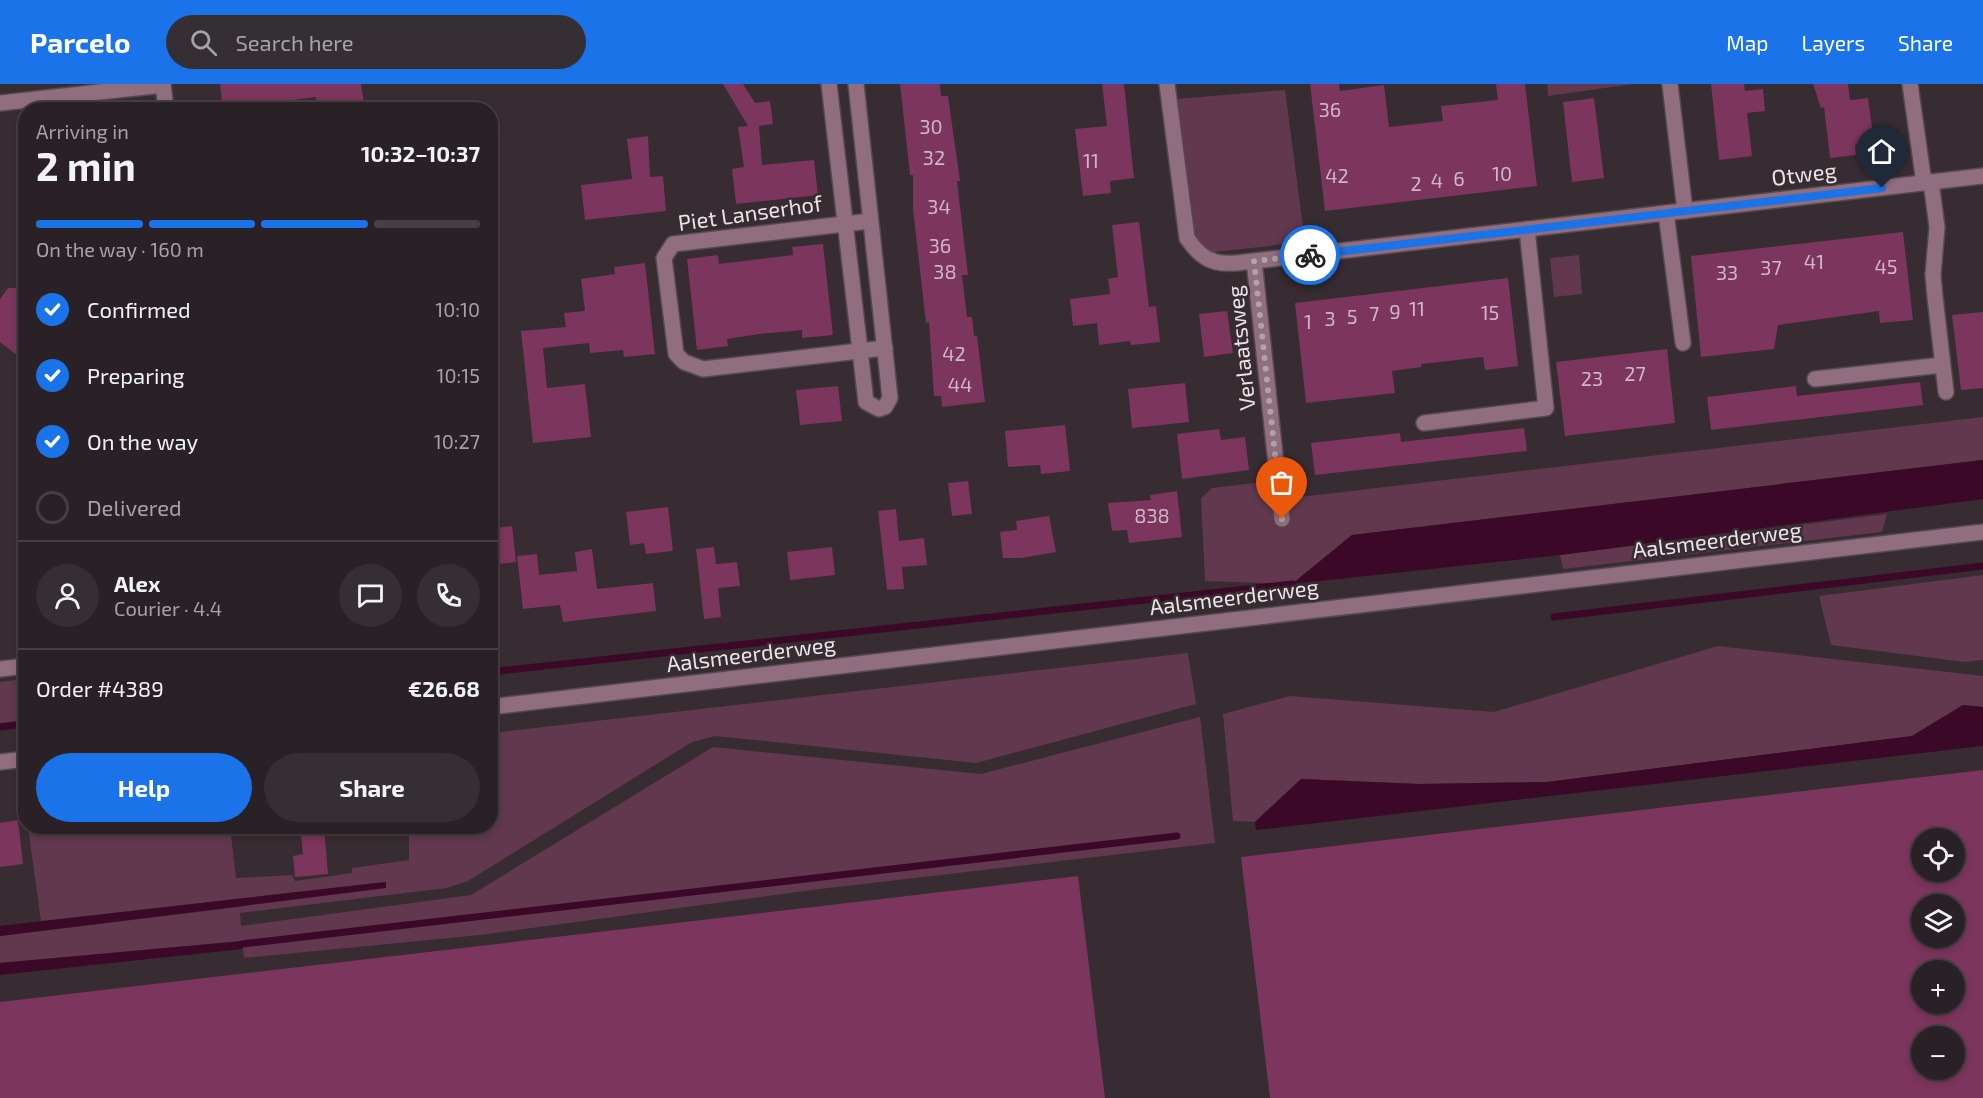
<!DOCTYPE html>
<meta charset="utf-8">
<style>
body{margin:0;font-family:"Exo 2",sans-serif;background:#352e32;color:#f1f3f6;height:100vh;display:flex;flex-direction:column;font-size:22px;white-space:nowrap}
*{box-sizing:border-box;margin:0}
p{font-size:20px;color:#a5a3a7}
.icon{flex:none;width:33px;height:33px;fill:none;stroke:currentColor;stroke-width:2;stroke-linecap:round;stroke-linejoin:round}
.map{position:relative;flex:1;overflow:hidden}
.panel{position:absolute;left:18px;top:18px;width:480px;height:732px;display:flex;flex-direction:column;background:#292125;border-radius:24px;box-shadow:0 3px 9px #0003,0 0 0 2px #453e42}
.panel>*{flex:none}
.controls{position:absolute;left:1911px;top:744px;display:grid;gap:12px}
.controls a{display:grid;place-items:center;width:54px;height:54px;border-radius:50%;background:#292125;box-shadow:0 3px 9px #0003,0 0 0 2px #453e42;font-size:30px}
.pin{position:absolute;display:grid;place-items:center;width:51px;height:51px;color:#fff;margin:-62px -26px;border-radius:50% 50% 50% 0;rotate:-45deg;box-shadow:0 0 6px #0007}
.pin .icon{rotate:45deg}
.courier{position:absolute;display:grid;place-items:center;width:60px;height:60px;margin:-30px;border:4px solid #1a73e8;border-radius:50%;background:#fff;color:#222;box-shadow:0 2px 8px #0007}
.overview em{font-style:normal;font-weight:700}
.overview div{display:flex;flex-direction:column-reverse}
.overview{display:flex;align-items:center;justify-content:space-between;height:102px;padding:0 18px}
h1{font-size:39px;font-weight:700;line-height:45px}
.bar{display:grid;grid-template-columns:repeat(4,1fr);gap:9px 6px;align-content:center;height:72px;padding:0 18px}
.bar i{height:8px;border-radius:4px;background:#453e42}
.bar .selected{background:#1a73e8}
.bar p{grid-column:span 4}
.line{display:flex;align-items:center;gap:15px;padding:0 18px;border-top:2px solid #453e42}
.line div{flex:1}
.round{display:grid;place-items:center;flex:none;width:63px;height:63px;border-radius:32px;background:#352e32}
ol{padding:0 18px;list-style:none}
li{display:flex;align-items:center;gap:18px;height:66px}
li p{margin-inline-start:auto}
li .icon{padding:6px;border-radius:50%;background:#1a73e8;color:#fff;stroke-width:4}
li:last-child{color:#a5a3a7}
li i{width:33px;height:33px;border:3px solid #453e42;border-radius:50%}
.cta{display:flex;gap:12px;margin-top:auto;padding:12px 18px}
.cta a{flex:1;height:69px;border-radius:36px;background:#1a73e8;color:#fff;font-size:24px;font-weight:700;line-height:69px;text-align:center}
.cta a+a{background:#352e32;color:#f1f3f6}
header{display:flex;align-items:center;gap:36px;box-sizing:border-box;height:84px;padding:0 30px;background:#1a73e8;color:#fff}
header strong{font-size:28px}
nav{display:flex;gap:33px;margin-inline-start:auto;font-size:21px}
.search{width:420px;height:54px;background:#352e32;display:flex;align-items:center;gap:15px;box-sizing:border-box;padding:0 21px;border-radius:33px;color:#a5a3a7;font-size:22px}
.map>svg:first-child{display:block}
.green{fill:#61384e}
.water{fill:#3c0828}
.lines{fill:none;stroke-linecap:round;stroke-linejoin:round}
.stream{stroke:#3c0828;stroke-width:7}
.building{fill:#7c355c;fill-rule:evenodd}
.minor-casing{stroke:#54494e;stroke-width:18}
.minor{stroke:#916e7f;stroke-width:15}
.done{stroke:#aca4a7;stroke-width:6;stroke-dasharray:0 10.8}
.route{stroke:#1a73e8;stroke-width:8}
.labels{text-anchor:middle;stroke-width:5;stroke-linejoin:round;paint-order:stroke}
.number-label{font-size:20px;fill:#cfb8c4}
.street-label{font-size:22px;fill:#ebe4e7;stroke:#372c31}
</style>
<header>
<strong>Parcelo</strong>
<div class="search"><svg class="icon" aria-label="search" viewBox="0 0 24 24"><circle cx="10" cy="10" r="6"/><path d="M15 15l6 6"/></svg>Search here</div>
<nav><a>Map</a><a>Layers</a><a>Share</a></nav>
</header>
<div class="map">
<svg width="1983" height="1014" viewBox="0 0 1983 1014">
<rect width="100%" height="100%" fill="#372c31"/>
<g class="green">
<path d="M 1547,0 L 1633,0 L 1548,12 Z"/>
<path d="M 1285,6 L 1305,158 L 1205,169 L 1193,158 L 1176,15 Z"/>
<path d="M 1579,171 L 1582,210 L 1554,213 L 1550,174 Z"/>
<path d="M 1983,333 L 1983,376 L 1352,451 L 1292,500 L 1205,497 L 1201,414 L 1212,404 L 1271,397 L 1274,416 Z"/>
<path d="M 1887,430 L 1882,448 L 1563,485 L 1560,471 Z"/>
<path d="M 1983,491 L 1983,576 L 1965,578 L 1831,561 L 1819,512 Z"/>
<path d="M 1718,562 L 1983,592 L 1983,623 L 1963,621 L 1912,652 L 1547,698 L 1419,700 L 1301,695 L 1255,738 L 1233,737 L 1223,630 L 1290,612 L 1494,628 Z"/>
<path d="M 1188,569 L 1196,620 L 976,679 L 715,652 L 692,658 L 468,797 L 447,804 L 240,829 L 241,842 L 471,811 L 713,663 L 981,690 L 1200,633 L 1215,759 L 820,805 L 480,851 L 244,874 L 242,857 L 0,879 L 0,852 L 239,823 L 385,798 L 41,837 L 28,743 L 230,743 L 236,794 L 292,791 L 295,797 L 352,789 L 352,784 L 409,776 L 409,743 L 490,742 L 491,649 Z"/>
<path d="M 25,595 L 25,636 L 0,639 L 0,598 Z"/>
</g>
<g class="water">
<path d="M 1983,376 L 1983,415 L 1560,471 L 1292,500 L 1352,451 Z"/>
<path d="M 1963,621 L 1983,623 L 1983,662 L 1256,746 L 1255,738 L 1301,695 L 1419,700 L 1547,698 L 1912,652 Z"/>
<path d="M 386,798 L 386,804 L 0,852 L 0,842 Z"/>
<path d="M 243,857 L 242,865 L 0,891 L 0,879 Z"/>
</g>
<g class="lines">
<g class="stream">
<path d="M 1554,533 L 1983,482"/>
<path d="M 490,588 L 1292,500"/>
<path d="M 0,643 L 26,640"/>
<path d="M 242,860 L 1177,752"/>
</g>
</g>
<g class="building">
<path d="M 220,0 L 361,0 L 365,26 L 317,26 L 316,13 L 254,21 L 255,26 L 223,26 Z"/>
<path d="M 723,0 L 743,0 L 755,19 L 770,17 L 773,40 L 759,42 L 762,81 L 814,76 L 818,111 L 736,120 L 732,85 L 744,83 L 738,43 L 748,42 Z"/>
<path d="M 900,0 L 940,0 L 941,12 L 948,12 L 960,97 L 957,97 L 968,191 L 962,191 L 967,233 L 972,233 L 974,252 L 977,252 L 985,318 L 942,323 L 941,312 L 934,312 L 929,238 L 926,239 L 913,125 L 913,91 L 910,91 Z"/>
<path d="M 1102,0 L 1124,0 L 1134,94 L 1110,97 L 1111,109 L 1083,112 L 1075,45 L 1107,42 Z"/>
<path d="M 1310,0 L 1339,0 L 1340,7 L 1384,1 L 1389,43 L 1443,37 L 1441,22 L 1498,16 L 1496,0 L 1525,0 L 1537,102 L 1325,127 Z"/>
<path d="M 1711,0 L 1744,0 L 1745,7 L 1763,5 L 1765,27 L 1747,29 L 1752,72 L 1719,76 Z"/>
<path d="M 1813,0 L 1848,0 L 1850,16 L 1868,14 L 1874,58 L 1855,61 L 1856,71 L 1830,74 L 1824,23 L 1821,24 Z"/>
<path d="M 1594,14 L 1604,94 L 1572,98 L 1563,18 Z"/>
<path d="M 648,52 L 650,93 L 663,92 L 666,127 L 585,136 L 581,101 L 632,95 L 627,55 Z"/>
<path d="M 1139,138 L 1149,223 L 1156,222 L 1160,258 L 1131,261 L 1130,257 L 1099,261 L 1097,239 L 1073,242 L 1070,215 L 1110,210 L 1108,195 L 1118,193 L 1112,141 Z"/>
<path d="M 1903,148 L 1913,236 L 1880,239 L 1879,227 L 1778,241 L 1774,265 L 1701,273 L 1691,172 Z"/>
<path d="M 823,160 L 833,251 L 802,254 L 802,246 L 759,250 L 727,255 L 728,262 L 697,266 L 687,175 L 718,171 L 719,180 L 793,171 L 792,163 Z"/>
<path d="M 645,179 L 655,270 L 624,273 L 623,266 L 590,269 L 589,259 L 543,264 L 547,304 L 585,300 L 591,353 L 533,359 L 521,247 L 566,243 L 564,229 L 585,227 L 581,195 L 615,190 L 614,183 Z"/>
<path d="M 1508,194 L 1518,282 L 1485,286 L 1483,273 L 1421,280 L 1421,283 L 1392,287 L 1395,309 L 1306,319 L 1295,219 Z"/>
<path d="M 8,204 L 18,204 L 26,209 L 26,278 L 0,258 L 0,215 Z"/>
<path d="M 1227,227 L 1233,269 L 1204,273 L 1199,230 Z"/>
<path d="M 1983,228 L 1983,304 L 1961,306 L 1952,231 Z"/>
<path d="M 1667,265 L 1675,339 L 1565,352 L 1556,278 Z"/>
<path d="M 1920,298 L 1923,321 L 1711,346 L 1707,313 L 1796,302 L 1797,312 Z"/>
<path d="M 1185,299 L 1189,338 L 1132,344 L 1128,305 Z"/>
<path d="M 838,302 L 842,337 L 800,341 L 796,306 Z"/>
<path d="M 1065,341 L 1070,387 L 1041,390 L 1040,381 L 1008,383 L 1005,347 Z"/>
<path d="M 1524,344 L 1527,367 L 1315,391 L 1311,359 L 1400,349 L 1401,358 Z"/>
<path d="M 1219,345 L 1221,356 L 1245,353 L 1249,386 L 1182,395 L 1177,350 Z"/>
<path d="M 968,397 L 972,430 L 952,432 L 948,399 Z"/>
<path d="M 1177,407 L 1182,453 L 1129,459 L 1127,446 L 1112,447 L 1108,419 L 1151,416 L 1150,411 Z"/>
<path d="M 668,423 L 673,467 L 646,470 L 644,459 L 630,461 L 626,428 Z"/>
<path d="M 896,425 L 899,457 L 924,454 L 927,481 L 902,483 L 904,505 L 887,506 L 878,427 Z"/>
<path d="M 1049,432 L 1056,468 L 1021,474 L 1003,474 L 1000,448 L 1017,446 L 1016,437 Z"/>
<path d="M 512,442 L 516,478 L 498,480 L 494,444 Z"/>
<path d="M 714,463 L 716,480 L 737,478 L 740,502 L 718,504 L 721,533 L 704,535 L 696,465 Z"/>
<path d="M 832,463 L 835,491 L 790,496 L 787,468 Z"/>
<path d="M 592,465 L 597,505 L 653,499 L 656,527 L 563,538 L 560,521 L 523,525 L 517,472 L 537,470 L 539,491 L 577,487 L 575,468 Z"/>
<path d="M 1983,686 L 1983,1014 L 1270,1014 L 1241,773 ZM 1922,754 L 1954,754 L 1954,788 L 1922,788 ZM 1922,820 L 1954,820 L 1954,854 L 1922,854 ZM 1922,886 L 1954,886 L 1954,920 L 1922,920 ZM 1922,952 L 1954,952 L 1954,986 L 1922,986 Z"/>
<path d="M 18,736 L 23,780 L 0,783 L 0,739 Z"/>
<path d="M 300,742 L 324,742 L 328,790 L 295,793 L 293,772 L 303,770 Z"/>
<path d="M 1078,792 L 1105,1014 L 0,1014 L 0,918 Z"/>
</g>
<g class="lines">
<g class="minor-casing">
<g id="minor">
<path d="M 163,0 L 166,26"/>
<path d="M 829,0 L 866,318 L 879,325 L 885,323 L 890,314 L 856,0"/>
<path d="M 1167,0 L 1187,154 C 1206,183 1222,181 1254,177 L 1282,435"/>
<path d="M 1670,0 L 1685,127"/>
<path d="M 1910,0 L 1924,99"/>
<path d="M 0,19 L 163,1"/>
<path d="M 1931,98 L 1937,143 L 1933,191 L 1935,213 L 1946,308"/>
<path d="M 1666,129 L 1683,259"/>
<path d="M 870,137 L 673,160 L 664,174 L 676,270 L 684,278 L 703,285 L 885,264"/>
<path d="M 1254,177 L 1983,92"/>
<path d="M 1815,295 L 1942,281"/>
<path d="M 1424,339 L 1546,324 L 1527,145"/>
<path d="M 0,585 L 26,582"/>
<path d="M 490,623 L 1983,448"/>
<path d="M 0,678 L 26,675"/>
</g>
</g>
<use href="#minor" class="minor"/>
</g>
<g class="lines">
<path class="done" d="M 1282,435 L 1254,177 L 1310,171"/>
<path class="route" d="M 1310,171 L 1882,104"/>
</g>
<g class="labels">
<g class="number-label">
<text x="1330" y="33">36</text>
<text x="931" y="50">30</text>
<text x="934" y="81">32</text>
<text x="1091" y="84">11</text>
<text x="1502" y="97">10</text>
<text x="1337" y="99">42</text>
<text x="1459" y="102">6</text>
<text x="1437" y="104">4</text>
<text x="1416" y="107">2</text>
<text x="939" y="130">34</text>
<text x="940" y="169">36</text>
<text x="1814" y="185">41</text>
<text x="1886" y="190">45</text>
<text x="1771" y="191">37</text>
<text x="945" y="195">38</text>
<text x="1727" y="196">33</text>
<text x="1417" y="232">11</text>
<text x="1395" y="235">9</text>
<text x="1490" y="236">15</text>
<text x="1374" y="237">7</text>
<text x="1352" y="240">5</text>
<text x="1330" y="242">3</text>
<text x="1308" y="245">1</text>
<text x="954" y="277">42</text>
<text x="1635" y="297">27</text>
<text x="1592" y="302">23</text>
<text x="960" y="308">44</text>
<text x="1152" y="439">838</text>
</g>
<g class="street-label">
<text transform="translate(1804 90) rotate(-7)" y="8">Otweg</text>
<text transform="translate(750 129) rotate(-8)" y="8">Piet Lanserhof</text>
<text transform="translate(1241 264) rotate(-96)" y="8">Verlaatsweg</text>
<text transform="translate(1717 456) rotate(-7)" y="8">Aalsmeerderweg</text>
<text transform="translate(1234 513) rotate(-7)" y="8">Aalsmeerderweg</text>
<text transform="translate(751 570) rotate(-7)" y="8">Aalsmeerderweg</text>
</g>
</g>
</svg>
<div class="controls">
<a><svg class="icon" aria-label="locate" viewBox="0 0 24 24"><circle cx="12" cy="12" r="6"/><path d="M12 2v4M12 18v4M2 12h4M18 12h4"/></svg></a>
<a><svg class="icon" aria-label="layers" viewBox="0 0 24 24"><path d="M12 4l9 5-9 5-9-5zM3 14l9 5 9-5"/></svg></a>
<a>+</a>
<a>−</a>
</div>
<div class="pin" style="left:1282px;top:435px;background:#ea580c"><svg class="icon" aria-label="bag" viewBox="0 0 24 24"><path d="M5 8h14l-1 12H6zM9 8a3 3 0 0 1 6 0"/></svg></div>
<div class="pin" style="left:1882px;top:104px;background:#1f2937"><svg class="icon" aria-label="home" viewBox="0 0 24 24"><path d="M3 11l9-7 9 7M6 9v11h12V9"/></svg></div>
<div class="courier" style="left:1310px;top:171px"><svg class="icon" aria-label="bike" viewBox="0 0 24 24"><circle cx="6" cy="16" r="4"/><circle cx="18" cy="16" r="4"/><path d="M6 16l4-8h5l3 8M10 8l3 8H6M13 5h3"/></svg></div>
<section class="panel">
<div class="overview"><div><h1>2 min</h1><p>Arriving in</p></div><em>10:32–10:37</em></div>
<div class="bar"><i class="selected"></i><i class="selected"></i><i class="selected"></i><i></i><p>On the way · 160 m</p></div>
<ol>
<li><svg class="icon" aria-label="check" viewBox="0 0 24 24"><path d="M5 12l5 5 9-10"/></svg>Confirmed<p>10:10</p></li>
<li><svg class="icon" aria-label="check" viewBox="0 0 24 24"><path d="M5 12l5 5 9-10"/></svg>Preparing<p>10:15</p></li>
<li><svg class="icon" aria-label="check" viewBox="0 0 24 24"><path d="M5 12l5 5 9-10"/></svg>On the way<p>10:27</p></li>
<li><i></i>Delivered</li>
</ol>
<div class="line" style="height:108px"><a class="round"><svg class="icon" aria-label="person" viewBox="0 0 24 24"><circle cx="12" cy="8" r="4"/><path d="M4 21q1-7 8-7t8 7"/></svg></a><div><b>Alex</b><p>Courier · 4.4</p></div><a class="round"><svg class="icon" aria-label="chat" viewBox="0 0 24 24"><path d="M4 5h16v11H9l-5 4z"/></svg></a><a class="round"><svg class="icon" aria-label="phone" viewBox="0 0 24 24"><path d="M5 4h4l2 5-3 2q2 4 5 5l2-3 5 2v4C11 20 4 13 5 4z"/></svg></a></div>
<div class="line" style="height:78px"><div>Order #4389</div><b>€26.68</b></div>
<div class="cta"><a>Help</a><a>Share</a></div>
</section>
</div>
